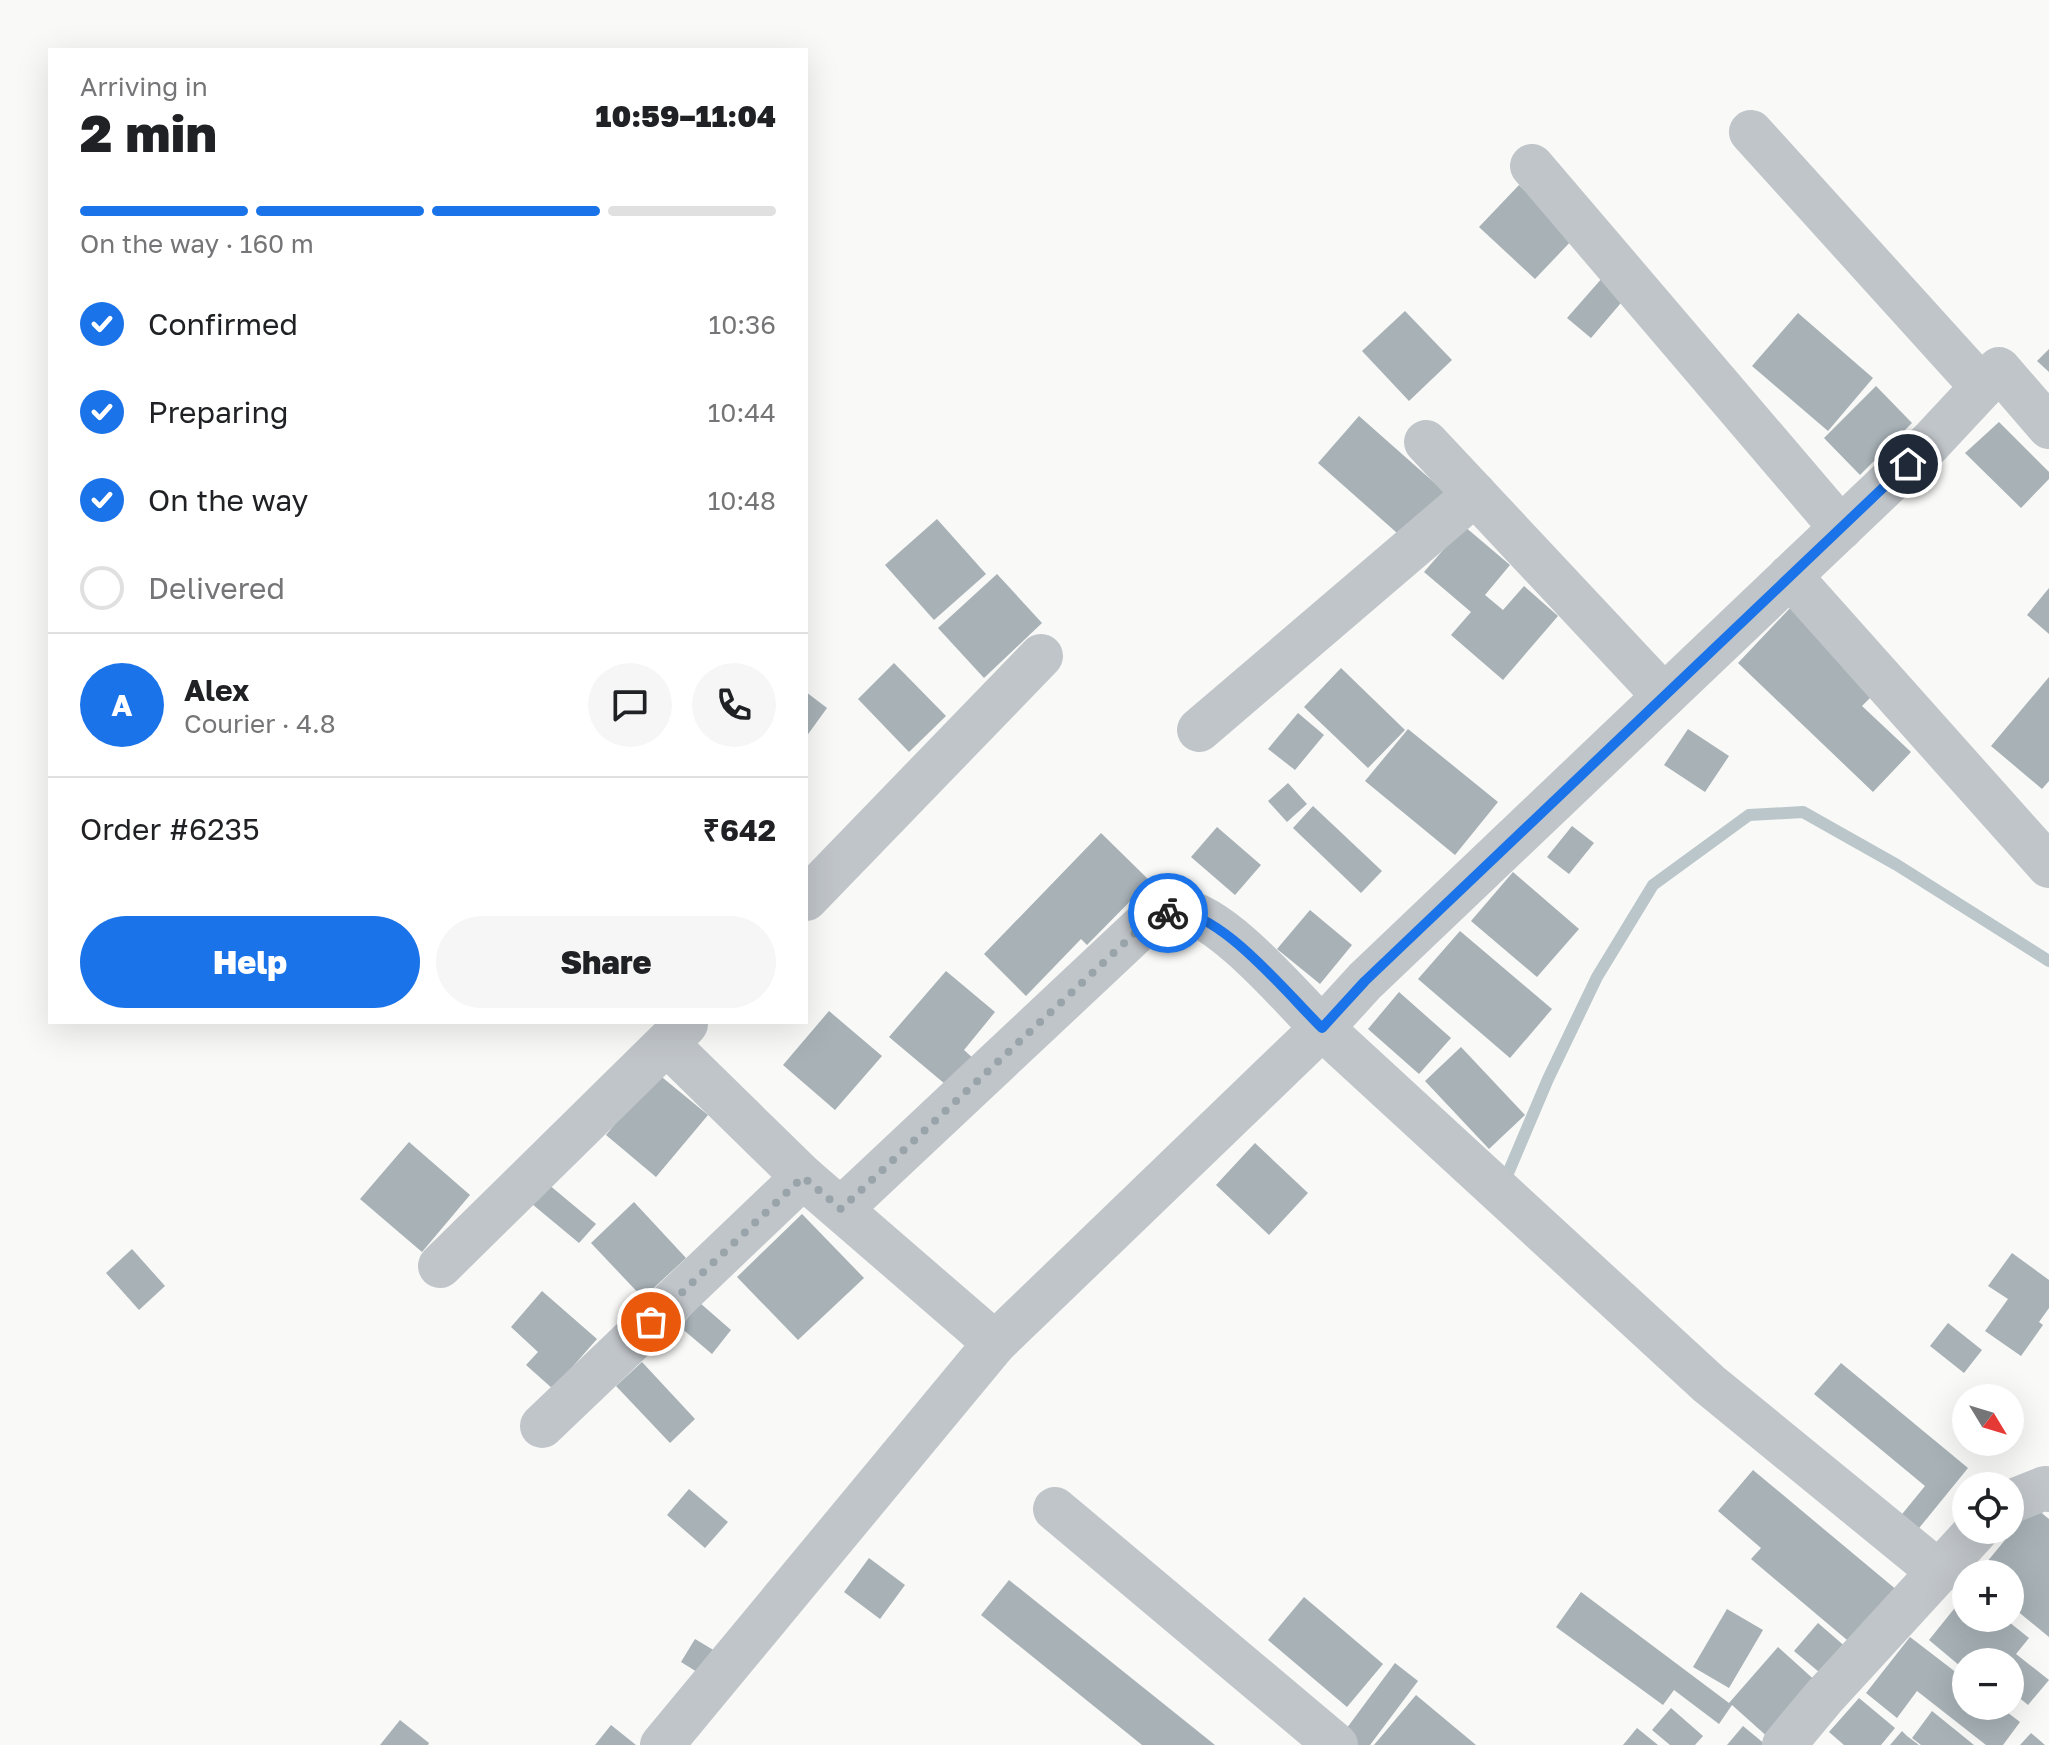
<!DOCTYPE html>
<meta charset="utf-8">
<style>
body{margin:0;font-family:"Golos Text",sans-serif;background:#f6f6f6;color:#202124;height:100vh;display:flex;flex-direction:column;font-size:30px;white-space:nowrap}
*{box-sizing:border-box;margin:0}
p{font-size:26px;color:#757577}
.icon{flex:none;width:44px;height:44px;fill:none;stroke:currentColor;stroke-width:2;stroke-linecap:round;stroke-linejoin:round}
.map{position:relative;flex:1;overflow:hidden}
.side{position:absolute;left:48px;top:48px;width:760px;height:976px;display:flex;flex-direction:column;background:#fff;border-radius:0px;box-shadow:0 8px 32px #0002}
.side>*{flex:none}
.needle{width:52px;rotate:128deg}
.buttons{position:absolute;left:1952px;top:1384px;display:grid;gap:16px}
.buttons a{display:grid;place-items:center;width:72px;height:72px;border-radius:50%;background:#fff;box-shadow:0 8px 32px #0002;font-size:40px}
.pin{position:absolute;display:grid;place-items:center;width:68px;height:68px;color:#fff;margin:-34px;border:4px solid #fff;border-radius:50%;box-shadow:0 2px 8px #0007}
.courier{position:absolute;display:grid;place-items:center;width:80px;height:80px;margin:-40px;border:6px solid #1a73e8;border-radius:50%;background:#fff;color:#222;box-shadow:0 2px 10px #0007}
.headline em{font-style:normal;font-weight:800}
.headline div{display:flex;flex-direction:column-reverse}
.headline{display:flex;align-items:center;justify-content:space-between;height:136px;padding:0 32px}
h1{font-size:52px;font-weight:800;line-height:60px}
.bar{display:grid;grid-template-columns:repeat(4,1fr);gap:12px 8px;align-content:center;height:96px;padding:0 32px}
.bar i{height:10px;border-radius:6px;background:#e0e0e0}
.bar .active{background:#1a73e8}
.bar p{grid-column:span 4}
.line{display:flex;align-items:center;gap:20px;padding:0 32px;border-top:2px solid #e0e0e0}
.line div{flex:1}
.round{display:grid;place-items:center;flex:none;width:84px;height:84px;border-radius:42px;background:#f6f6f6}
ol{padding:0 32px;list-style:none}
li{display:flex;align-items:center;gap:24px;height:88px}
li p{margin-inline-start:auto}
li .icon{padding:8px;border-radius:50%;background:#1a73e8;color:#fff;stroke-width:4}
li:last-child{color:#757577}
li i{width:44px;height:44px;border:4px solid #e0e0e0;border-radius:50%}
.button{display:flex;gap:16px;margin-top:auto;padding:16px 32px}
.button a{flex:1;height:92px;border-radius:48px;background:#1a73e8;color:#fff;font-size:32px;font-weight:800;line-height:92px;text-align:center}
.button a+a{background:#f6f6f6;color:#202124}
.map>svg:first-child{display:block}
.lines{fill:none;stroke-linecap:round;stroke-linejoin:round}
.stream{stroke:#bac6ca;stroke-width:12}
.building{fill:#a7b1b6}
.minor{stroke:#c0c5c9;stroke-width:44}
.done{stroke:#99a4aa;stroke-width:8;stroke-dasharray:0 14.4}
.route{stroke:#1a73e8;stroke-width:10}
</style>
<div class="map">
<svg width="2049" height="1745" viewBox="0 0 2049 1745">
<rect width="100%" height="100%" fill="#f9f9f7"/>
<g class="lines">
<path class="stream" d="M 1503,1185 L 1548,1079 L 1597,977 L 1653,885 L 1749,815 L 1803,812 L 1897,865 L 2049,961"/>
</g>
<g class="building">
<path d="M 1519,185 L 1575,237 L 1535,279 L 1479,227 Z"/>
<path d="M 1603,277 L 1626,297 L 1591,338 L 1567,318 Z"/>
<path d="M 1405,311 L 1452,360 L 1409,401 L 1362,351 Z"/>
<path d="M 1798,313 L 1873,378 L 1828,431 L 1752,366 Z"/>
<path d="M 2049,349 L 2049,372 L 2037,361 Z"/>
<path d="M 1876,386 L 1912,423 L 1860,475 L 1824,438 Z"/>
<path d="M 1359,416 L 1446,493 L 1405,540 L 1318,463 Z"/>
<path d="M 1999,422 L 2049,472 L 2049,479 L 2021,508 L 1965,453 Z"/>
<path d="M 937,519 L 986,574 L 934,620 L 885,565 Z"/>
<path d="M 1464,526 L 1510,565 L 1485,595 L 1503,610 L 1524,586 L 1558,616 L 1503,680 L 1451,635 L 1471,612 L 1424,572 Z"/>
<path d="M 997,574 L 1042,623 L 984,678 L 938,628 Z"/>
<path d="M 2049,588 L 2049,634 L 2027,615 Z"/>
<path d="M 1791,607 L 1879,689 L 1862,706 L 1911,752 L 1873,792 L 1738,663 Z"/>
<path d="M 894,663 L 946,716 L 909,752 L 858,699 Z"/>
<path d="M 1341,668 L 1405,730 L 1368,768 L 1304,707 Z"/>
<path d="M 2049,677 L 2049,781 L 2042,789 L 1991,746 Z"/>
<path d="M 806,692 L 827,708 L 806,737 Z"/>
<path d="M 1298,713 L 1324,735 L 1295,770 L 1268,749 Z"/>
<path d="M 1408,729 L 1498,802 L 1455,855 L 1365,781 Z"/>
<path d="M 1688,729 L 1729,756 L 1705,792 L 1664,765 Z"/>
<path d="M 1288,783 L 1307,804 L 1287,822 L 1268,801 Z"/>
<path d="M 1313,806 L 1382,871 L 1361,893 L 1293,828 Z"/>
<path d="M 1572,826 L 1594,843 L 1569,874 L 1547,857 Z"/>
<path d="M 1217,827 L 1261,865 L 1235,895 L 1191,857 Z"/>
<path d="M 1101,833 L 1150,881 L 1087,945 L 1081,939 L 1026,996 L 984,954 Z"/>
<path d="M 1513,872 L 1579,929 L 1537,977 L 1471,921 Z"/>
<path d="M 1310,910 L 1352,945 L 1320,984 L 1277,949 Z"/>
<path d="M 1460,931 L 1552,1009 L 1510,1058 L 1418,979 Z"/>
<path d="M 946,971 L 995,1012 L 964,1050 L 975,1060 L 951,1089 L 889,1037 Z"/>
<path d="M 1399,992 L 1451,1038 L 1419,1074 L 1368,1029 Z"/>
<path d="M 829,1011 L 882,1056 L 835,1110 L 783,1065 Z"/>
<path d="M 1461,1047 L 1525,1115 L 1489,1149 L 1425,1081 Z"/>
<path d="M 657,1073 L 708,1115 L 656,1177 L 606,1135 Z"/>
<path d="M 409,1142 L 470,1195 L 422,1252 L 360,1199 Z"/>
<path d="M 1255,1143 L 1308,1193 L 1269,1235 L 1216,1185 Z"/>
<path d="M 548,1184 L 596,1224 L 579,1243 L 532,1204 Z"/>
<path d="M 634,1202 L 686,1258 L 643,1298 L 591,1243 Z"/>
<path d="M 802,1214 L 864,1278 L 798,1340 L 737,1277 Z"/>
<path d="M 132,1249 L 165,1286 L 139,1310 L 106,1273 Z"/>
<path d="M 2012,1253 L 2049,1280 L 2049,1308 L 2039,1322 L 2043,1325 L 2021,1356 L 1985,1331 L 2008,1299 L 1988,1286 Z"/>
<path d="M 542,1291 L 597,1339 L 553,1389 L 526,1365 L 538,1352 L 511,1327 Z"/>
<path d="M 700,1303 L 731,1330 L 712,1354 L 680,1327 Z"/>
<path d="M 1948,1323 L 1982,1350 L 1964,1373 L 1930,1346 Z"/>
<path d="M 642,1362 L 695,1419 L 670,1443 L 616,1386 Z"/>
<path d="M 1841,1363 L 1968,1468 L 1911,1538 L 1894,1524 L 1925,1486 L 1814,1394 Z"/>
<path d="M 1753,1470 L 1898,1591 L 1853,1645 L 1751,1559 L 1761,1548 L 1718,1511 Z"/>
<path d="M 689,1489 L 728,1522 L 705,1548 L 667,1515 Z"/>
<path d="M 2033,1506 L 2049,1519 L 2049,1637 L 2010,1605 L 2010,1574 L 1977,1574 Z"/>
<path d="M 869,1558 L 905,1585 L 880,1619 L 844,1592 Z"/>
<path d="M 1009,1580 L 1215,1745 L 1142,1745 L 981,1615 Z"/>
<path d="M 1581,1592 L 1729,1703 L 1778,1647 L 1819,1684 L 1770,1739 L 1732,1705 L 1719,1724 L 1674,1690 L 1663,1705 L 1556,1627 Z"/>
<path d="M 1966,1594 L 1966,1618 L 2004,1618 L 2029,1638 L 2016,1654 L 2049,1680 L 2028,1705 L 2010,1690 L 2010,1662 L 1966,1662 L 1966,1671 L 1929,1640 Z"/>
<path d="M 1304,1597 L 1383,1664 L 1347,1707 L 1268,1640 Z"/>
<path d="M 1727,1609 L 1763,1630 L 1729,1688 L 1693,1667 Z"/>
<path d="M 1818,1623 L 1848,1649 L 1825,1677 L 1794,1651 Z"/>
<path d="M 1910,1637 L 1966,1680 L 1966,1706 L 1999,1706 L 2020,1722 L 2003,1745 L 1986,1745 L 1917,1691 L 1897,1718 L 1866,1693 Z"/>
<path d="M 695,1639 L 725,1657 L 710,1680 L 681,1662 Z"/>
<path d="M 1395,1663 L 1418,1681 L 1370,1745 L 1352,1745 L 1341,1736 Z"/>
<path d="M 1416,1695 L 1476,1745 L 1374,1745 Z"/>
<path d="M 1859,1698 L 1895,1728 L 1881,1745 L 1844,1745 L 1829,1732 Z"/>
<path d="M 1671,1708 L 1703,1736 L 1695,1745 L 1670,1745 L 1652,1730 Z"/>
<path d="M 1932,1711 L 1974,1745 L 1921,1745 L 1912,1738 Z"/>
<path d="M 400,1720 L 429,1743 L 428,1745 L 380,1745 Z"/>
<path d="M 611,1725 L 636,1745 L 595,1745 Z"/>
<path d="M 1743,1726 L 1766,1745 L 1727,1745 Z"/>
<path d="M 1637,1728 L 1658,1745 L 1623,1745 Z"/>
<path d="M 1902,1731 L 1907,1736 L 1919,1745 L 1890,1745 Z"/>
<path d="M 2031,1733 L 2045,1745 L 2020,1745 Z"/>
</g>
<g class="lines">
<g class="minor">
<path d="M 1751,132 L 1982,387"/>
<path d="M 1532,166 L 1841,528"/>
<path d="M 1426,442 L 1664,696"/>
<path d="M 1790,576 L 2049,866"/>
<path d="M 1199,730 L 1475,494"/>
<path d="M 806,899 L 1041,656"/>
<path d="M 667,1044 L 803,1177 L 995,1343"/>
<path d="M 440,1266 L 686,1024"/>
<path d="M 542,1426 L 803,1177"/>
<path d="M 2010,1502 L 2045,1488 L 2049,1490"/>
<path d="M 1055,1509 L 1336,1745"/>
<path d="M 1939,1572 L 1709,1384 L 1322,1028 L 1365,981 L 1930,443 L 1999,369 L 2049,427"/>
<path d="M 662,1745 L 995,1343 L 1322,1028 C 1292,998 1222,915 1182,911 C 1173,910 1160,915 1152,917 L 841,1209"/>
<path d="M 1784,1745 L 1824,1697 L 1977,1530"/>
</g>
</g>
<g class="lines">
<path class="done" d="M 651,1322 L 803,1177 L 841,1209 L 1152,917 L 1168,913"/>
<path class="route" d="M 1168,913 C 1214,902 1289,996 1322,1028 L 1365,981 L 1908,464"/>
</g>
</svg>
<div class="buttons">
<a><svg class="needle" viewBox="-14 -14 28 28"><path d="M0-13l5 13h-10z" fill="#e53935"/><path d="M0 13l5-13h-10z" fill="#757577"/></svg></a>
<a><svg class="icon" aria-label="locate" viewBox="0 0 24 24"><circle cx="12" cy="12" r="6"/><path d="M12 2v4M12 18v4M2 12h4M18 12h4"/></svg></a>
<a>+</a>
<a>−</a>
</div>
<div class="pin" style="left:651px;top:1322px;background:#ea580c"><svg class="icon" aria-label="bag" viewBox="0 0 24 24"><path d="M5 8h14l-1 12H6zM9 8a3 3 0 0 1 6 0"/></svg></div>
<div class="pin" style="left:1908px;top:464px;background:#1f2937"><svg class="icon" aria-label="home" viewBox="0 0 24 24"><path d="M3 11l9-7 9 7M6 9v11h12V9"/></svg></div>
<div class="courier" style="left:1168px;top:913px"><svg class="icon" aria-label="bike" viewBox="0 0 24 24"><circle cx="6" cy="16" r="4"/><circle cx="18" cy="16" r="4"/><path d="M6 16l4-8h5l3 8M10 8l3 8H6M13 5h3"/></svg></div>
<section class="side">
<div class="headline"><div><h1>2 min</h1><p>Arriving in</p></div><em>10:59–11:04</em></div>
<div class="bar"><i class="active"></i><i class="active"></i><i class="active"></i><i></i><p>On the way · 160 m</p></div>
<ol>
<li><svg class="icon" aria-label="check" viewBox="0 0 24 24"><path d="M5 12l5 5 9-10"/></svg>Confirmed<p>10:36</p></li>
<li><svg class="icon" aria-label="check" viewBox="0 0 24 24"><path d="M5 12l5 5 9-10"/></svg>Preparing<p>10:44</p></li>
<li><svg class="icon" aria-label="check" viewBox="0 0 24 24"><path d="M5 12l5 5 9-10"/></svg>On the way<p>10:48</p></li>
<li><i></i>Delivered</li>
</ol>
<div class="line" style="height:144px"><b class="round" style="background:#1a73e8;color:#fff">A</b><div><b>Alex</b><p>Courier · 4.8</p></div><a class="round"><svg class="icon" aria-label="chat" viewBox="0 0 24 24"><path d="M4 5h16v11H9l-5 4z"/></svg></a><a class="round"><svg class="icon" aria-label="phone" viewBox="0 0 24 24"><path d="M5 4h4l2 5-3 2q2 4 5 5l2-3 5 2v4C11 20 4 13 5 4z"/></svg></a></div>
<div class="line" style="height:104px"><div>Order #6235</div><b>₹642</b></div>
<div class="button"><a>Help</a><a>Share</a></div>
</section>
</div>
